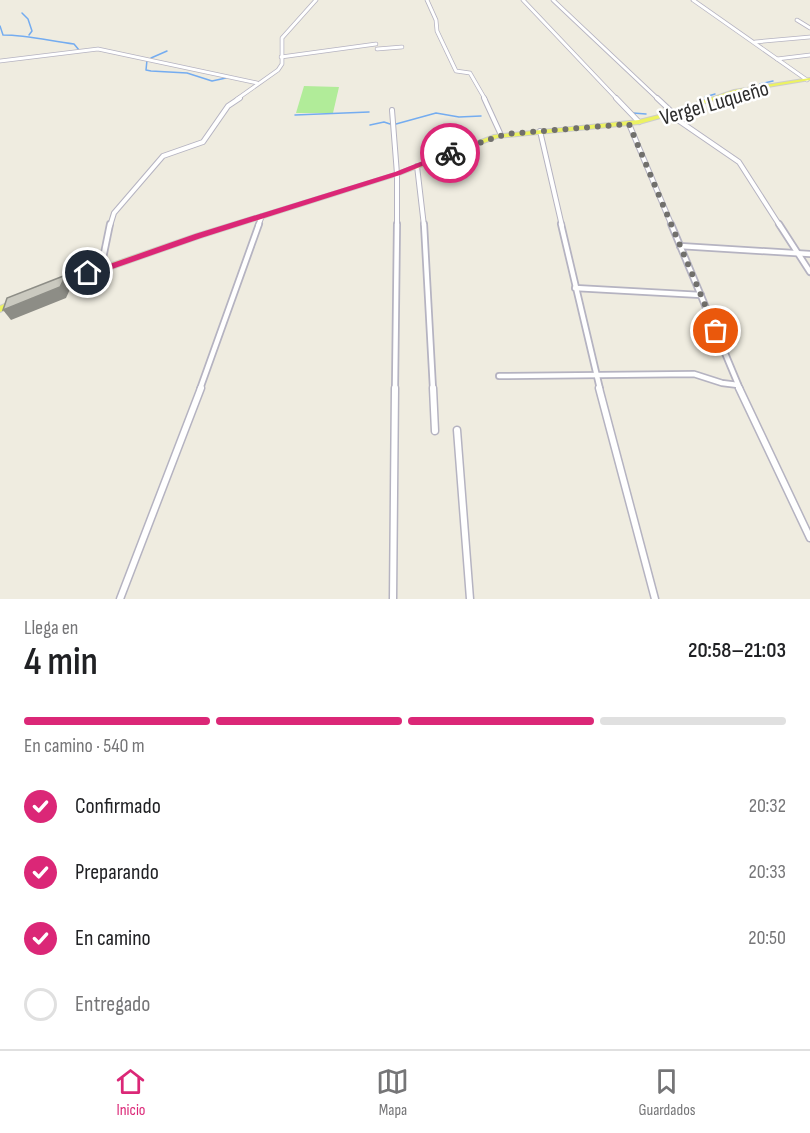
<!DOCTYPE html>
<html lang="es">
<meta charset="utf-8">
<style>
body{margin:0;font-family:"Sofia Sans Condensed",sans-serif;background:#f2f2f2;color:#202124;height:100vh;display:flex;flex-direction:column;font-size:22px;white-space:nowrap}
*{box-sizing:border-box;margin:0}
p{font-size:20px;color:#757577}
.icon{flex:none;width:33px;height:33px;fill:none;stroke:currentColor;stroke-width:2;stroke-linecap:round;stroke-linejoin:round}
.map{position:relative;height:599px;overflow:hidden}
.drawer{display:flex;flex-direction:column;background:#fff;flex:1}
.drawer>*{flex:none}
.pin{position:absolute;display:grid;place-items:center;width:51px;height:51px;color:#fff;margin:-26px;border:3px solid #fff;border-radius:50%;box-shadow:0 2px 6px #0007}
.courier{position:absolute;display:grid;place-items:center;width:60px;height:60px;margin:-30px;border:4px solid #db2777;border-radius:50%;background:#fff;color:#222;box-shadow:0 2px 8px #0007}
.headline em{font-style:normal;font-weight:600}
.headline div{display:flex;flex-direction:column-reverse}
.headline{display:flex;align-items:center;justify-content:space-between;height:102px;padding:0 24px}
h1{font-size:39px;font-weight:600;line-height:45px}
.bar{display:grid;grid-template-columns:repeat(4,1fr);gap:9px 6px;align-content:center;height:72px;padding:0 24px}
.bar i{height:8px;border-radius:4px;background:#e0e0e0}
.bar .active{background:#db2777}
.bar p{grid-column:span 4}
ol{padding:0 24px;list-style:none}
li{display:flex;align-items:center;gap:18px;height:66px}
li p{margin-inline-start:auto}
li .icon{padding:6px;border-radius:50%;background:#db2777;color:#fff;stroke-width:4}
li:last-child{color:#757577}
li i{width:33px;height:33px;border:3px solid #e0e0e0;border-radius:50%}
.tabs{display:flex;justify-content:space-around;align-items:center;height:84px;border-top:2px solid #e0e0e0;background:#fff;font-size:16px;color:#757577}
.tabs a{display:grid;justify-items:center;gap:3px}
.tabs .active{color:#db2777}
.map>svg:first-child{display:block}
.pitch{fill:#b1ec99}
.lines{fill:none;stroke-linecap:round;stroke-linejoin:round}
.stream{stroke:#74acf0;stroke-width:1.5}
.street-far3-casing{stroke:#b5b3c1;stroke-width:4.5}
.street-far2-casing{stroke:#b5b3c1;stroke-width:6}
.street-far1-casing{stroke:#b5b3c1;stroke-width:8}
.street-casing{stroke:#b5b3c1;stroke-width:9}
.primary-casing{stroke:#cdcdcd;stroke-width:2}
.street-far3{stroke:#fff;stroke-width:3}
.street-far2{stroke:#fff;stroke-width:4}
.street-far1{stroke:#fff;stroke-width:4.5}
.street{stroke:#fff;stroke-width:6}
.primary{fill:#ecf261;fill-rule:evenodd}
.shaded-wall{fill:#8d8d86}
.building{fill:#cac9bf;stroke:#8d8d86;stroke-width:1.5}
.route{fill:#db2777}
.done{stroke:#71706c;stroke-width:6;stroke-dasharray:0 10.8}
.labels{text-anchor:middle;stroke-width:5;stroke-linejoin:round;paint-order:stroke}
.street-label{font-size:22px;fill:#2d2d2d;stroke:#fff}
</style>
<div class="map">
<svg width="810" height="599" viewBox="0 0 810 599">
<rect width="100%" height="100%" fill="#efece0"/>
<path class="pitch" d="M 304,86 L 339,87 L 333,113 L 296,113 Z"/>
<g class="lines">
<g class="stream">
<path d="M 22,13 L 28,19 L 32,31 L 29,35"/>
<path d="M 0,26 L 3,35 C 27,35 50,41 74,44 L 79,50"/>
<path d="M 151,58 L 167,51"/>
<path d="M 147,60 L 146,70 L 151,71 L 187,73 L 212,81 L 226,78"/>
<path d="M 760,84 L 773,81"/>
<path d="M 705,97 L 715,94"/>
<path d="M 633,113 L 646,114"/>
<path d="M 295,115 L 369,112"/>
<path d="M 396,124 L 436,113 L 459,117 L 481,116"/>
<path d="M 370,125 L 384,122 L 390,124"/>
</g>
<g class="street-far3-casing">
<g id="street-far3">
<path d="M 427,0 L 436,20 L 437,31 L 456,71 L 470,73 L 485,99"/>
<path d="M 523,0 L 617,99"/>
<path d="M 553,0 L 658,99"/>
<path d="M 693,0 L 807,80"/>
<path d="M 797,20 L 810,28"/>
<path d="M 755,42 L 810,37"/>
<path d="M 377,49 L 402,47"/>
<path d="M 281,57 L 376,44"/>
<path d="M 777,59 L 810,55"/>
<path d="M 0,61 L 98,49 L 257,83"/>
<path d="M 237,99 L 278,70 L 282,64 L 282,38 L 316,0"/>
</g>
</g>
<g class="street-far2-casing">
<g id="street-far2">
<path d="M 484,98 L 501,135"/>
<path d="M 616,98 L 639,122"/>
<path d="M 657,98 L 673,113"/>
<path d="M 392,110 L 397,174 L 397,226"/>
<path d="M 669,114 L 739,162 L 780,226"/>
<path d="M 629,124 L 672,226"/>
<path d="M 540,131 L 562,226"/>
<path d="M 417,166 L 424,226"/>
<path d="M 110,226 L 114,213 L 163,156 L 203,142 L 228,106 L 240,98"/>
<path d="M 258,226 L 262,216"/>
</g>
</g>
<g class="street-far1-casing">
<g id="street-far1">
<path d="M 424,224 L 433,389"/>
<path d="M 561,224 L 600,389"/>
<path d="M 671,224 L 740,389"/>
<path d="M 779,224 L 810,272"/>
<path d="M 680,246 L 810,254"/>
<path d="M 101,268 L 110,224"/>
<path d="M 575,288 L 701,295"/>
<path d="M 499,376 L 694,374 L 722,383 L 738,385"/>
<path d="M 200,389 L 259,224"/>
<path d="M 395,389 L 397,224"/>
</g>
</g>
<g class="street-casing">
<g id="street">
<path d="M 433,388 L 435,431"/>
<path d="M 599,388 L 655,599"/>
<path d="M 739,388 L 810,538"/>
<path d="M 457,430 L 470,599"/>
<path d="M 120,599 L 201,388"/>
<path d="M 393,599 L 395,388"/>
</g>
</g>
<g class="primary-casing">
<g id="primary">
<path d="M 810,78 L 810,80 L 737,92 L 671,115 L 639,124 L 497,138 L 399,175 L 200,238 L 63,286 L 60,287 L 56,284 L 57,282 L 196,234 L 395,173 L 494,135 L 639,120 L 667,113 L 734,90 Z"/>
<path d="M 13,300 L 17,303 L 16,305 L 0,312 L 0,306 Z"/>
</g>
</g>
<use href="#street-far3" class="street-far3"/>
<use href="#street-far2" class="street-far2"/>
<use href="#street-far1" class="street-far1"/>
<use href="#street" class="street"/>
<use href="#primary" class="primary"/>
</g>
<path class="shaded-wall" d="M 66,275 L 72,285 L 66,298 L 11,320 L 3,310 Z"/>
<path class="building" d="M 66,275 L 60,287 L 3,310 L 7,298 Z"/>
<path class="route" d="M 448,151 L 454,153 L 400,175 L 201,238 L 92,276 L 85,276 L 84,273 L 195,234 L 395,172 Z"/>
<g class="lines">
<path class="done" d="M 450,153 L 506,134 L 629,124 L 716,331"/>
</g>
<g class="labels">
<g class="street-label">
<text transform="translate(714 102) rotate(-16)" y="8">Vergel Luqueño</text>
</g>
</g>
</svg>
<div class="pin" style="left:716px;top:331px;background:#ea580c"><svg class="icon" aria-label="bag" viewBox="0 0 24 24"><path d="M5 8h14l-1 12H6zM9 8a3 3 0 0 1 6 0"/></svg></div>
<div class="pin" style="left:88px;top:273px;background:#1f2937"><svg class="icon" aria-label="home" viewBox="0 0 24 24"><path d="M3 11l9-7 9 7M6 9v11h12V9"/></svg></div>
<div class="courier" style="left:450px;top:153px"><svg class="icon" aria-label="bike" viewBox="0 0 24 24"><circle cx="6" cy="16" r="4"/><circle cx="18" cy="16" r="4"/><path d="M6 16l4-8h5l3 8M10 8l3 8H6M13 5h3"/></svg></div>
</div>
<section class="drawer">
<div class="headline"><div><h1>4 min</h1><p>Llega en</p></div><em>20:58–21:03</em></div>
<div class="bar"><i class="active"></i><i class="active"></i><i class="active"></i><i></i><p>En camino · 540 m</p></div>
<ol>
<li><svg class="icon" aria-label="check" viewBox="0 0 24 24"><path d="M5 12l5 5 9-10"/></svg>Confirmado<p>20:32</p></li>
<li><svg class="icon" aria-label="check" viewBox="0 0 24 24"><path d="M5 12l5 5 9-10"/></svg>Preparando<p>20:33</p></li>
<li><svg class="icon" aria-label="check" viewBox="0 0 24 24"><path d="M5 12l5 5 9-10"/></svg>En camino<p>20:50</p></li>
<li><i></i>Entregado</li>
</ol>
</section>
<nav class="tabs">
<a class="active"><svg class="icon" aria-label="home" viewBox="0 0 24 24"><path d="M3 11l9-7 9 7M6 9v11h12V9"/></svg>Inicio</a>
<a><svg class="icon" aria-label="map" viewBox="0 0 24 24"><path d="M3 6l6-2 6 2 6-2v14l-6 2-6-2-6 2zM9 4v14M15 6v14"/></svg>Mapa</a>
<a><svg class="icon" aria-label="saved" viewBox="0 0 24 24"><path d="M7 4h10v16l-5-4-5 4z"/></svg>Guardados</a>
</nav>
